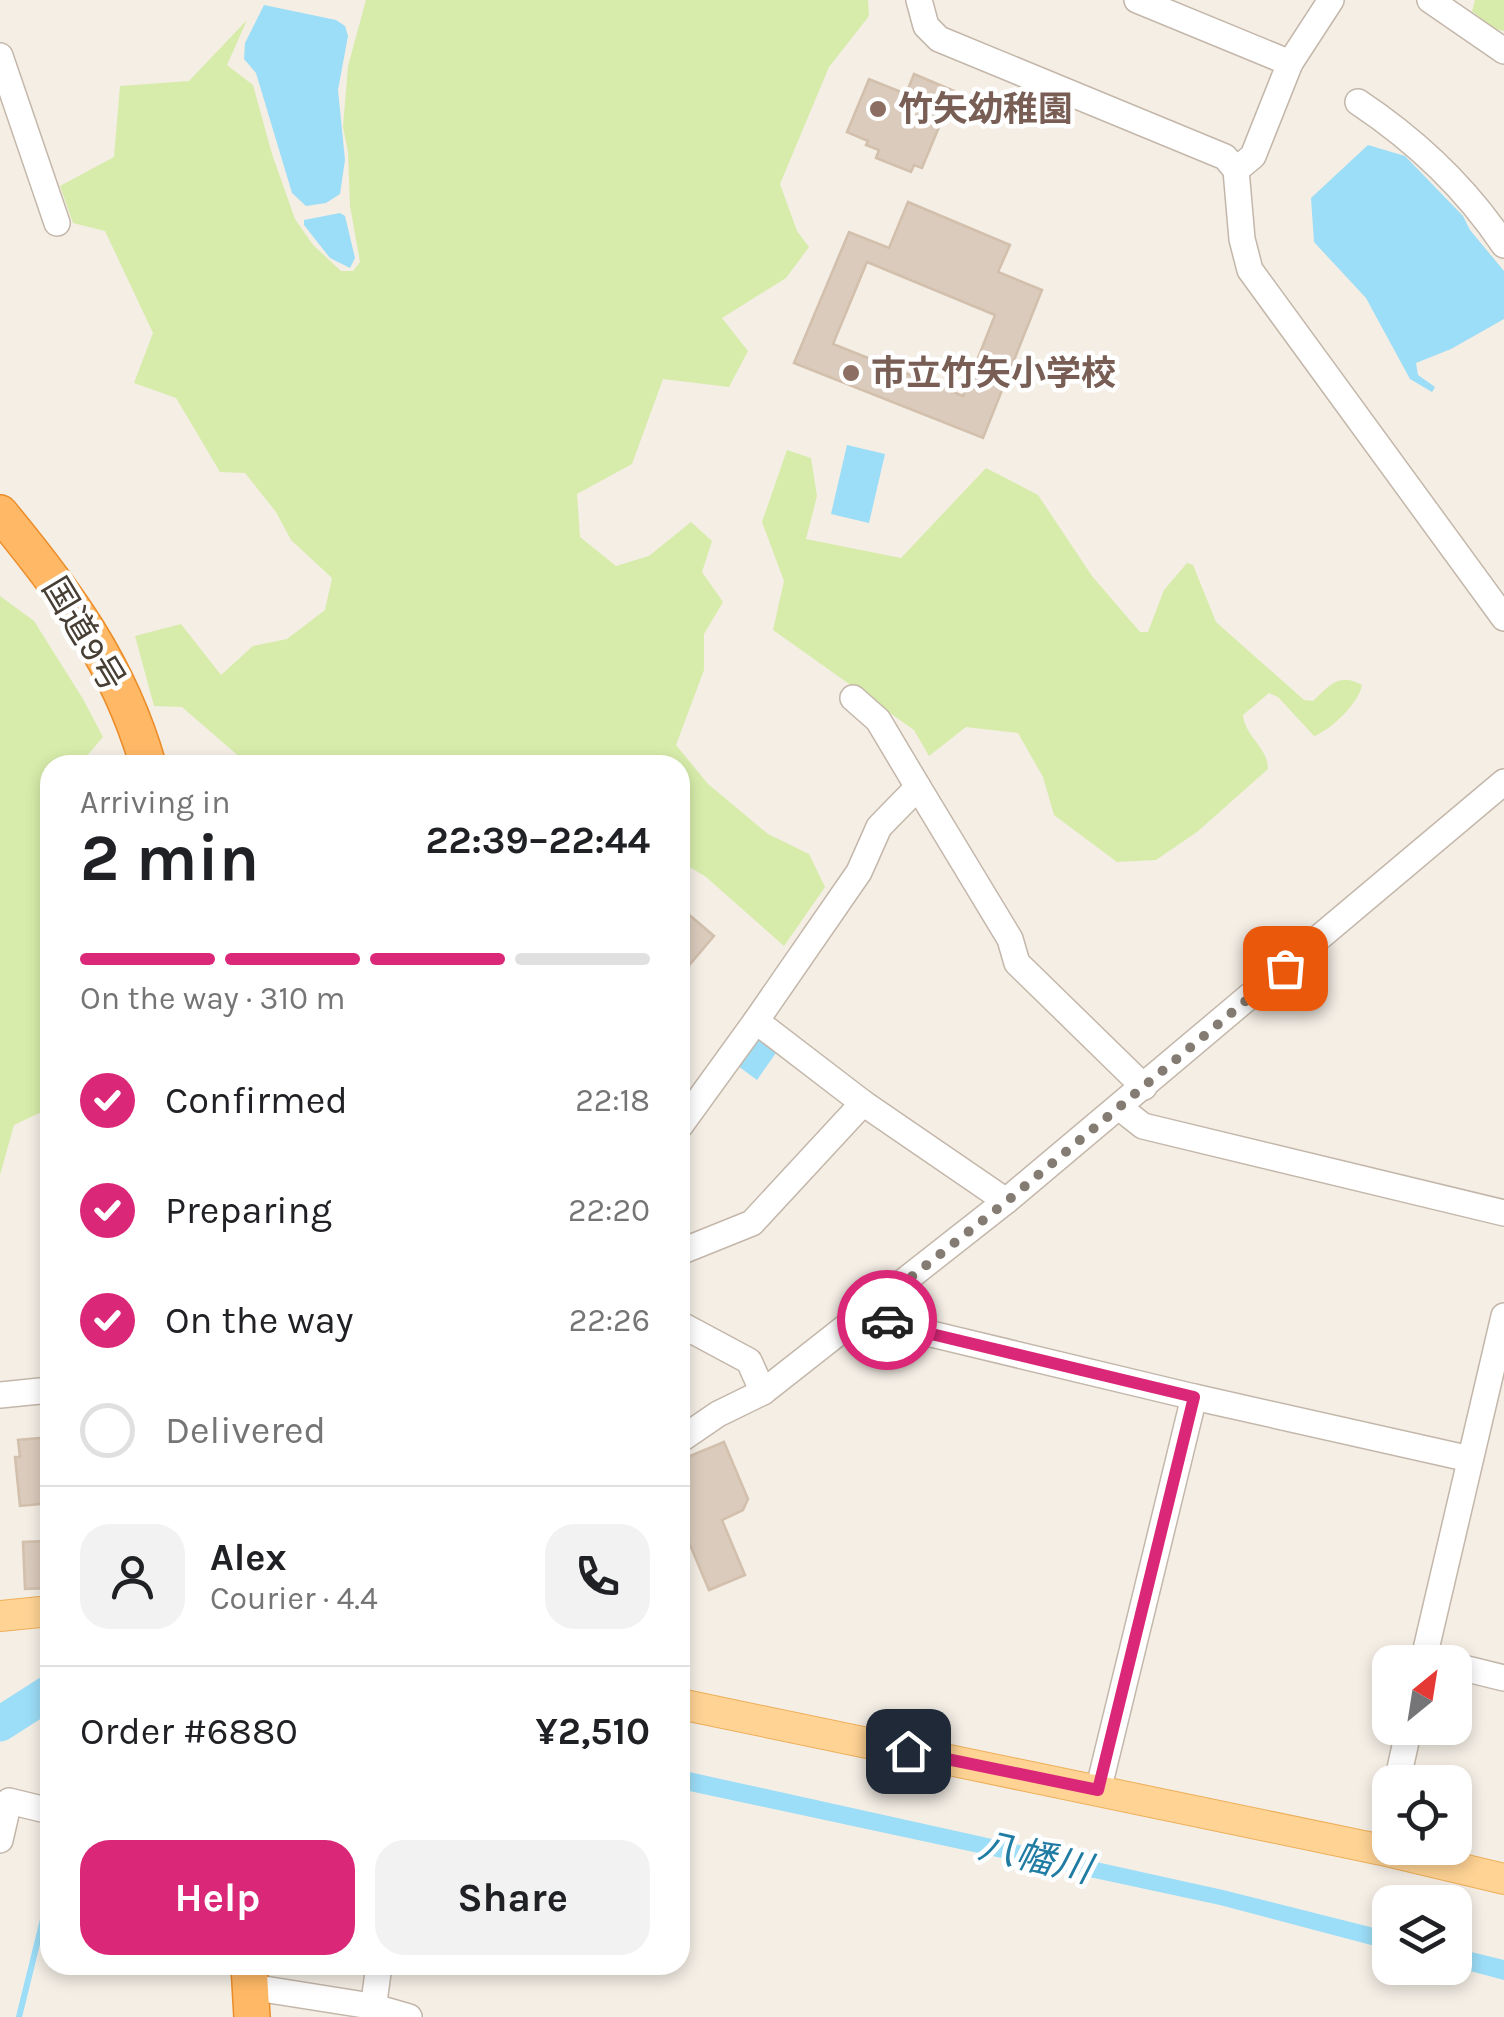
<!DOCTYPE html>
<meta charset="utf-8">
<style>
body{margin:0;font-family:Karla,"Noto Sans JP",sans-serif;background:#f2f2f2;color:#202124;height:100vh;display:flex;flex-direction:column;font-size:38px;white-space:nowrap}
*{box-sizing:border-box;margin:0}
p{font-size:32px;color:#757577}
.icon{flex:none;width:55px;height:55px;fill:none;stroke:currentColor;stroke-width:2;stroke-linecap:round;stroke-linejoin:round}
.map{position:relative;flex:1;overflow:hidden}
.details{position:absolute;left:40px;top:755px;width:650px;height:1220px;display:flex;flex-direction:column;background:#fff;border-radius:30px;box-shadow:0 5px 15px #0003}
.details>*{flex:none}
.needle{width:65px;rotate:30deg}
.tools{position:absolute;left:1372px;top:1645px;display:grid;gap:20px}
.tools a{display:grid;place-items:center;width:100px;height:100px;border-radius:20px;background:#fff;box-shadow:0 5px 15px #0003;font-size:50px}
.pin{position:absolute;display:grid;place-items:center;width:85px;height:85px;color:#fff;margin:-42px;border-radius:20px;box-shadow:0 5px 15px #0006}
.courier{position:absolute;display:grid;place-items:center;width:100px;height:100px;margin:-50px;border:8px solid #db2777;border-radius:50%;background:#fff;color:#222;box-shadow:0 2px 12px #0007}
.summary em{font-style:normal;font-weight:700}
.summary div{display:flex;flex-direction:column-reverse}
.summary{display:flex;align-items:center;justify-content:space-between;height:170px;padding:0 40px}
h1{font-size:65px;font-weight:700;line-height:75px}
.bar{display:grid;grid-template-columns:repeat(4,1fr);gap:15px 10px;align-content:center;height:120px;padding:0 40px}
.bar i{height:12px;border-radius:8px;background:#e0e0e0}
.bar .current{background:#db2777}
.bar p{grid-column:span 4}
.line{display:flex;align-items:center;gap:25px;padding:0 40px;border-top:2px solid #e0e0e0}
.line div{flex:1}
.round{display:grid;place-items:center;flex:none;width:105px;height:105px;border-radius:30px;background:#f2f2f2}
ol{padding:0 40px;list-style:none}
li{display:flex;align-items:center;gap:30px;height:110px}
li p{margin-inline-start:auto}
li .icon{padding:10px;border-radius:50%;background:#db2777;color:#fff;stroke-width:4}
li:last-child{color:#757577}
li i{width:55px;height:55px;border:5px solid #e0e0e0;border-radius:50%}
.button{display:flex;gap:20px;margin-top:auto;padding:20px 40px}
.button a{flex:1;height:115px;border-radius:30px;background:#db2777;color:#fff;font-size:40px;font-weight:700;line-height:115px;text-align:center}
.button a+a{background:#f2f2f2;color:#202124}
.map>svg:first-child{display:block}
.green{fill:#d7ecaa}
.water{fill:#9cddf7}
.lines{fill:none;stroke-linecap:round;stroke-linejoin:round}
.stream{stroke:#9cddf7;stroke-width:6}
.river{stroke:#9cddf7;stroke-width:35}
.building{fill:#dacbbd;stroke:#d2bfac;stroke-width:2.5;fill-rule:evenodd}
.minor-casing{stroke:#c4b7aa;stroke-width:28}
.major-casing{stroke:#eeaf59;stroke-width:32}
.highway-casing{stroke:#eb8c28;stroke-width:38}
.minor{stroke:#fff;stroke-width:25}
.major{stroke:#ffd394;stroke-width:30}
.highway{stroke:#ffb966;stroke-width:35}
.done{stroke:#847c72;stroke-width:10;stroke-dasharray:0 18}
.route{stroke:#db2777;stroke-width:12}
.education-dot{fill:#8d6e63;stroke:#fff;stroke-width:4}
.labels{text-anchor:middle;stroke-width:9;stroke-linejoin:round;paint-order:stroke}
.education-label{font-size:35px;font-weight:bold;fill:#785e54;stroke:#fff;text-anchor:start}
.street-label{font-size:35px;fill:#473e34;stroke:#fff}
.water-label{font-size:38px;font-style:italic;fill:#207ca3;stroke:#fff}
</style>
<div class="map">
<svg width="1504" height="2017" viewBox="0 0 1504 2017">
<rect width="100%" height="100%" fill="#f4eee5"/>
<g class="green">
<path d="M 366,0 L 868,0 L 869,16 L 829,67 L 780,184 L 797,231 L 809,247 L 786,278 L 722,318 L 748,351 L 729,387 L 663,379 L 632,464 L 577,494 L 580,537 L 616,566 L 649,556 L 691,522 L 712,541 L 702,572 L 723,602 L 704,634 L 704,670 L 676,745 L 708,784 L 768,834 L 809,854 L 825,887 L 784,946 L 706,877 L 680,861 L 680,765 L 249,765 L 182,707 L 154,706 L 135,636 L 181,624 L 221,675 L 253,646 L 287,639 L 325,610 L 332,578 L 291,540 L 276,512 L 245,473 L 220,472 L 176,398 L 134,383 L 153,333 L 105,231 L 73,223 L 60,186 L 114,157 L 120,86 L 189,81 L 247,20 L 227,65 L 253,85 L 272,154 L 295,219 L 313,245 L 341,271 L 353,271 L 360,262 L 350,206 L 348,152 L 343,127 L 348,66 Z"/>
<path d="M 1475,0 L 1504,0 L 1504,31 L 1492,28 L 1472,11 Z"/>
<path d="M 787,450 L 811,458 L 817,496 L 806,539 L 901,558 L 986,468 L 1038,495 L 1092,576 L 1140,632 L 1148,632 L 1164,590 L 1187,563 L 1193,565 L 1216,622 L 1304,700 L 1313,701 C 1330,685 1339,672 1362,685 C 1359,703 1331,730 1314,736 L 1278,697 L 1269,693 L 1243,715 C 1245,737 1268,747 1268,769 L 1197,832 L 1156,860 L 1117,862 L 1054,815 L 1043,777 L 1018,733 L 966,727 L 929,756 L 914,730 L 773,630 L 784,581 L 762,522 Z"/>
<path d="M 0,596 L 34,621 L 83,699 L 103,737 L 79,765 L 50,765 L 50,1108 L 14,1125 L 0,1175 Z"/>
</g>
<g class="water">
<path d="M 264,5 L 336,20 L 345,26 L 348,36 L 338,90 L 345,160 L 340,194 L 326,203 L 306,206 L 292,193 L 256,73 L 244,59 L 245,43 Z"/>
<path d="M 1368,145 L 1405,156 L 1463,216 L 1470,230 L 1504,271 L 1504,319 L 1451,349 L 1416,363 L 1418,375 L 1435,387 L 1432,392 L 1410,379 L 1366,298 L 1314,242 L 1311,198 Z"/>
<path d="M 340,213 L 345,216 L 355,258 L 350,268 L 330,258 L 304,225 L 304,220 Z"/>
<path d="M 847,445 L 885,454 L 869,523 L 831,514 Z"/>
<path d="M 759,1037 L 778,1050 L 757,1080 L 738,1066 Z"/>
<path d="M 680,1770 L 1223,1890 L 1390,1932 L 1390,1950 L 1220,1905 L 680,1789 Z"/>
<path d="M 1455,1948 L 1504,1960 L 1504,1980 L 1455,1967 Z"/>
</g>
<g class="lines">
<path class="stream" d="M 19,2017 L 50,1891"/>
<path class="river" d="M 0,1724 L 50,1692"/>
</g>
<g class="building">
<path d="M 914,74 L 954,91 L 922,168 L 914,165 L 911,172 L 876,158 L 879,150 L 866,145 L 868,141 L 847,132 L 869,79 L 906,94 Z"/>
<path d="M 908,202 L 1010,245 L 998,272 L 1042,290 L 983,438 L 794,363 L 849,232 L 889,248 ZM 867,262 L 995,315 L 963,396 L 833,344 Z"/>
<path d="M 680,907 L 714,936 L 680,976 Z"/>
<path d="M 50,1437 L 50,1503 L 20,1506 L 15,1457 L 20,1457 L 18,1440 Z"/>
<path d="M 724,1442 L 748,1499 L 743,1510 L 722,1520 L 745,1575 L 709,1590 L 680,1521 L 680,1460 Z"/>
<path d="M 45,1541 L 45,1566 L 50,1566 L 50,1588 L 25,1589 L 23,1542 Z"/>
</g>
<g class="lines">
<g class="minor-casing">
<g id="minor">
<path d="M 919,0 L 926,26 L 939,39 L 1225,157 L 1236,170 L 1242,239 L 1250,270 L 1504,618"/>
<path d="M 1137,0 L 1290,63"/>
<path d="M 1430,0 L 1504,51"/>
<path d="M 0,56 L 57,223"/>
<path d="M 1358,102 C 1415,140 1466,188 1504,245"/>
<path d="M 1236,170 L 1253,156 L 1290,63 L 1331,0"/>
<path d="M 853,698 L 878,720 L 918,787"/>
<path d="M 1120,1108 L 1143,1126 L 1504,1213"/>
<path d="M 680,1126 L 756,1021"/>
<path d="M 1006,1201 L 863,1103 L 756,1021 L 859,872 L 879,827 L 918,787 L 1010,939 L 1017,963 L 1144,1087"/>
<path d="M 680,1252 L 752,1223 L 863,1103"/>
<path d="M 871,1309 L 894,1325 L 1194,1397"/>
<path d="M 680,1324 L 749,1361 L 763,1392"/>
<path d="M 0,1395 L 50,1390"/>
<path d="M 680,1440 L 718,1414 L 763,1392 L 1006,1201 L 1504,782"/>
<path d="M 1423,1662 L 1504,1316"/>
<path d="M 1455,1666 L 1504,1678"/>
<path d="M 1397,1782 L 1409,1728"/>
<path d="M 1098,1791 L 1194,1397 L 1470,1459"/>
<path d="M 0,1840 L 9,1801 L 50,1811"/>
<path d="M 1382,1850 L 1390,1814"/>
<path d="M 251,1987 L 371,2006 L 409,2017"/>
<path d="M 372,2017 L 379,1965"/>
</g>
</g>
<g class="major-casing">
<g id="major">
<path d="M 0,1616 L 50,1611"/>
<path d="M 680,1704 L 1382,1850 L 1504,1879"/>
</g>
</g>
<g class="highway-casing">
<g id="highway">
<path d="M 0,513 C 66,593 119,664 148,765"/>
<path d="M 249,1965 L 252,2017"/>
</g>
</g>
<use href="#minor" class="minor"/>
<use href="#major" class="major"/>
<use href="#highway" class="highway"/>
</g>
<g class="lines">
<path class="done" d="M 887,1320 L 871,1309 L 1006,1202 L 1285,968"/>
<path class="route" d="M 887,1320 L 894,1325 L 1194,1397 L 1098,1790 L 908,1751"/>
</g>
<g class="education-dot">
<circle cx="878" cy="109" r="10"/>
<circle cx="851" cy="373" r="10"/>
</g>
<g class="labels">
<g class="education-label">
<text x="898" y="121">竹矢幼稚園</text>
<text x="871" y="385">市立竹矢小学校</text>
</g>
<g class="street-label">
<text transform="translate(84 634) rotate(59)" y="12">国道9号</text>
</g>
<g class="water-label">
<text transform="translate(1035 1857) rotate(13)" y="13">八幡川</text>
</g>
</g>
</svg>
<div class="tools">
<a><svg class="needle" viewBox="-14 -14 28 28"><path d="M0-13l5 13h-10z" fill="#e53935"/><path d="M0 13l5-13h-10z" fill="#757577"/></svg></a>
<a><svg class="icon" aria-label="locate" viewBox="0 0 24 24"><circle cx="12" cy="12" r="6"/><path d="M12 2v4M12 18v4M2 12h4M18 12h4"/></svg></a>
<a><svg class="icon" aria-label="layers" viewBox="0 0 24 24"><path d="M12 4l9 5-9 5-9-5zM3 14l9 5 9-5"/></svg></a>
</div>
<div class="pin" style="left:1285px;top:968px;background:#ea580c"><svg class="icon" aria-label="bag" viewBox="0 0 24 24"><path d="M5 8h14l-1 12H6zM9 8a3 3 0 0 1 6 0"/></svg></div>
<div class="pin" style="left:908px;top:1751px;background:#1f2937"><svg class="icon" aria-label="home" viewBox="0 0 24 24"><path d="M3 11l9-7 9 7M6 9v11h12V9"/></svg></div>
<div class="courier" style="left:887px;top:1320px"><svg class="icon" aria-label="car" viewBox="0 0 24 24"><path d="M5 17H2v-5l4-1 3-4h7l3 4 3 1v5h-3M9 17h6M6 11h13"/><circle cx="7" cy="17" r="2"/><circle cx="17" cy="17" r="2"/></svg></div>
<section class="details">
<div class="summary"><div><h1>2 min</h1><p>Arriving in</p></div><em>22:39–22:44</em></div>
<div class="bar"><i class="current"></i><i class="current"></i><i class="current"></i><i></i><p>On the way · 310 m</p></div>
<ol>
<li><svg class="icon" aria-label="check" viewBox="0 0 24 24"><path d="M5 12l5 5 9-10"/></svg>Confirmed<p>22:18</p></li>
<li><svg class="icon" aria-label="check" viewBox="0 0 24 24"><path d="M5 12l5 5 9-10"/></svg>Preparing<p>22:20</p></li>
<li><svg class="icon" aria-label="check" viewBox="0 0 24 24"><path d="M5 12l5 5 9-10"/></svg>On the way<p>22:26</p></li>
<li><i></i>Delivered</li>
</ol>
<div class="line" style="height:180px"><a class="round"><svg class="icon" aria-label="person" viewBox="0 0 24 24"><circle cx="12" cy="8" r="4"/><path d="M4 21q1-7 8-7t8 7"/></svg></a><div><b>Alex</b><p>Courier · 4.4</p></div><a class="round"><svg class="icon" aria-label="phone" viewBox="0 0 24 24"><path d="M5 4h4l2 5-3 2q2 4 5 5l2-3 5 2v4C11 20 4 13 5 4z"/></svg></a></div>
<div class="line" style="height:130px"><div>Order #6880</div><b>¥2,510</b></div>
<div class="button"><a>Help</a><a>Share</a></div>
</section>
</div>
